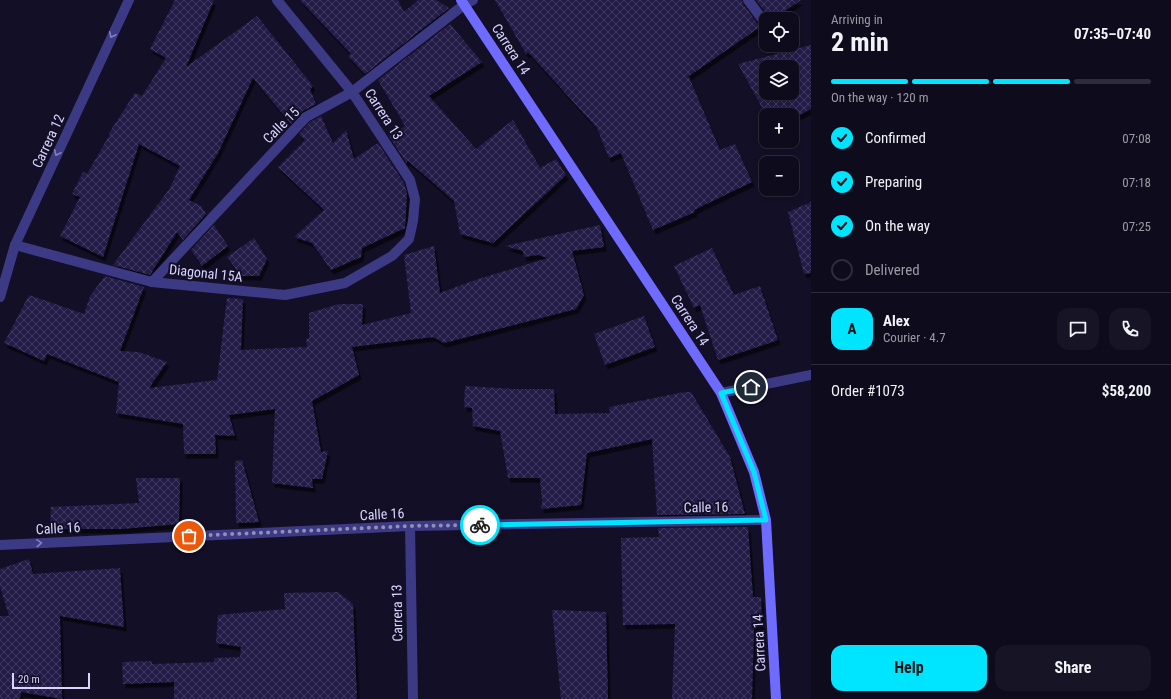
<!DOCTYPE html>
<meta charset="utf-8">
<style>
body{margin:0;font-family:"Roboto Condensed",sans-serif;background:#171425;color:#f1f3f6;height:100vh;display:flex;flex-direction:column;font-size:15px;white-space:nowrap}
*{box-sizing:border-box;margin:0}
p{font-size:13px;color:#9b9ba3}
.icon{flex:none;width:22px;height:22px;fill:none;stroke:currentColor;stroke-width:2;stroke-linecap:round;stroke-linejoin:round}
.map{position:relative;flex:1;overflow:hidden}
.details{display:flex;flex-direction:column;background:#0e0b1c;width:360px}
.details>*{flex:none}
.buttons{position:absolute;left:759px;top:12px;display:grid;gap:8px}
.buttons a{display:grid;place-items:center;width:40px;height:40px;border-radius:8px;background:#0e0b1c;box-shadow:0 2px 6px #0003,0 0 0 1px #2e2b3b;font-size:20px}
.scale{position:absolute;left:12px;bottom:10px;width:78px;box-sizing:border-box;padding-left:4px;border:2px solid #d9d4ff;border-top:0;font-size:11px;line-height:14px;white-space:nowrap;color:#d9d4ff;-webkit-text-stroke:3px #130f26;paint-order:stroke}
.pin{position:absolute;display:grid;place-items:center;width:34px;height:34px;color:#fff;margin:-17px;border:2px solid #fff;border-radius:50%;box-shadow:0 1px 4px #0007}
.courier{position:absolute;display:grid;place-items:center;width:40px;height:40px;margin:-20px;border:3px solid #00e5ff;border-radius:50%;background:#fff;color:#222;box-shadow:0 1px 5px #0007}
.summary em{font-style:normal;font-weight:700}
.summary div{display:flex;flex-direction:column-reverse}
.summary{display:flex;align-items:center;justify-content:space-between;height:68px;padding:0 20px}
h1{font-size:26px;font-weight:700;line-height:30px}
.bar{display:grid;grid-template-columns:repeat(4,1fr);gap:6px 4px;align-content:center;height:48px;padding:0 20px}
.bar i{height:5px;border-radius:3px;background:#2e2b3b}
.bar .selected{background:#00e5ff}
.bar p{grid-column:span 4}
.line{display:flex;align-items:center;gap:10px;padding:0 20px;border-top:1px solid #2e2b3b}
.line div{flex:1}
.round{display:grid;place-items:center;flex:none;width:42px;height:42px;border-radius:12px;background:#171425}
ol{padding:0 20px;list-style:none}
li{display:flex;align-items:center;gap:12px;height:44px}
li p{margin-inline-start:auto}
li .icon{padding:4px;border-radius:50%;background:#00e5ff;color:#111;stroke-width:4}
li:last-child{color:#9b9ba3}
li i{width:22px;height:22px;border:2px solid #2e2b3b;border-radius:50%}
.action{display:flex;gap:8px;margin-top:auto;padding:8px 20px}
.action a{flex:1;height:46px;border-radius:12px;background:#00e5ff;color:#111;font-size:16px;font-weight:700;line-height:46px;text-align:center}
.action a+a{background:#171425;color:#f1f3f6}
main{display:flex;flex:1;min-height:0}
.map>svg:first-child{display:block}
.building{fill:url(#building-cross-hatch);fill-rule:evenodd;filter:url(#shadow)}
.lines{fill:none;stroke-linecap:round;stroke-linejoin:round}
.street{stroke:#3d3a85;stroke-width:10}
.secondary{stroke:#6f6bff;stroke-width:10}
.oneway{stroke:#837fbc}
.done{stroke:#948fb3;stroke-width:4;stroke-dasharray:0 7.2}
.route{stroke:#00e5ff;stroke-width:5}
.labels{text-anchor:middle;stroke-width:4;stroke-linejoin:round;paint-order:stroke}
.street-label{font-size:14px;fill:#d9d4ff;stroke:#130f26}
</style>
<main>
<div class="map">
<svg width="811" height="699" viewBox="0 0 811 699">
<defs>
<pattern id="building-cross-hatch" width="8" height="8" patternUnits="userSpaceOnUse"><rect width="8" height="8" fill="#241b47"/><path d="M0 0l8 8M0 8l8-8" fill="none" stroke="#433b63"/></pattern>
<filter id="shadow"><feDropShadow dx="2.5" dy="4.5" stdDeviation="0" flood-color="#0009"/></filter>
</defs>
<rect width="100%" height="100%" fill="#130f26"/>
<g class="building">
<path d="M 175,0 L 214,0 L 186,67 L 257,16 L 313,86 L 310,89 L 316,104 L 303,111 L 291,124 L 253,78 L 218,153 L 189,200 L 201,206 L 206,214 L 183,240 L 177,232 L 150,275 L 113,265 L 170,188 L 180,166 L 139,144 L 103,257 L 60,236 L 80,197 L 72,194 L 83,172 L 87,174 L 110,134 L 109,133 L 135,93 L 142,96 L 166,58 L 150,49 Z"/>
<path d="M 300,0 L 398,0 L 404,12 L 418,0 L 436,0 L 449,8 L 365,74 L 348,56 L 351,54 Z"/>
<path d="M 495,0 L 742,0 L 743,4 L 760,27 L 686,78 L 689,77 L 720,150 L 735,144 L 752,182 L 694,210 L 695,212 L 653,230 L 621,153 L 609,158 L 597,128 L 529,53 L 526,54 Z"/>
<path d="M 756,0 L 801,0 L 773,19 L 770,19 Z"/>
<path d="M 450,24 L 482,62 L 429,96 L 476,149 L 513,120 L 540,168 L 556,159 L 566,175 L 493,243 L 460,234 L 454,201 L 407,160 L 407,164 L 389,136 L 405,126 L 378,80 Z"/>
<path d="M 811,45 L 811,109 L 800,115 L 766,115 L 738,64 ZM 766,67 L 792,67 L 792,93 L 766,93 Z"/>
<path d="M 321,116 L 333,143 L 346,130 L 354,159 L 378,143 L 404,183 L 407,193 L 405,228 L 362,248 L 361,257 L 331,270 L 312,243 L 294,237 L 324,210 L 278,167 L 305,140 L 299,134 L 310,122 Z"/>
<path d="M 811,202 L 811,273 L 804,274 L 788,212 Z"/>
<path d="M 214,225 L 228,246 L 202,266 L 191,250 Z"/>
<path d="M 600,225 L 604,247 L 572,251 L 584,295 L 576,309 L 444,343 L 433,337 L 352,347 L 359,375 L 312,401 L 321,452 L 328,451 L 322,479 L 312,479 L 313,488 L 272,483 L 275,409 L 229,415 L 235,436 L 215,435 L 216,454 L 184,454 L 183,424 L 116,413 L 119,382 L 47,354 L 44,361 L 4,343 L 29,295 L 84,314 L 90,296 L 105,276 L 144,287 L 120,351 L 139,352 L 167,362 L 149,388 L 217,380 L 227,298 L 243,299 L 241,350 L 307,347 L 306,339 L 309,338 L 309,313 L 339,304 L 363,304 L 362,325 L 411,313 L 404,255 L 434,246 L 440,293 L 478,279 L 548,258 L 538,255 L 524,257 L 523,251 L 505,246 Z"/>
<path d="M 254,238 L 267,259 L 259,276 L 241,276 L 227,257 Z"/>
<path d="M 712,248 L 734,295 L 760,286 L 778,340 L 718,360 L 700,305 L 694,308 L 674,266 Z"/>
<path d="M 644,316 L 655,347 L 605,365 L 594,334 Z"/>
<path d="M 465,386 L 512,389 L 554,389 L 555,414 L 610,413 L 609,407 L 684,392 L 691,392 L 730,457 L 745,514 L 657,515 L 652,439 L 587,453 L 581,505 L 541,509 L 542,502 L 540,478 L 508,478 L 500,431 L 473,426 L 472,408 L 464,407 Z"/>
<path d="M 242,460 L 259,522 L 236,523 L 235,461 Z"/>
<path d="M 136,478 L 180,478 L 179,524 L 121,529 L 50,529 L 51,507 L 139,503 Z"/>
<path d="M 748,527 L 753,597 L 761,597 L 762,627 L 754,627 L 752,699 L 672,699 L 675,624 L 623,625 L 621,538 L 659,537 L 658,528 Z"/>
<path d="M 29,559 L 33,574 L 120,568 L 124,627 L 60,616 L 62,699 L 21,692 L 20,699 L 0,699 L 0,616 L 9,616 L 0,586 L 0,569 Z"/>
<path d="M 338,592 L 353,604 L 357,699 L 174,699 L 174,682 L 123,684 L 122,662 L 152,661 L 152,664 L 214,662 L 214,658 L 240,657 L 241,647 L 216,643 L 218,615 L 285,609 L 284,593 Z"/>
<path d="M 552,610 L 606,612 L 608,699 L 561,699 Z"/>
</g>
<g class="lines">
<g class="street">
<path d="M 748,0 L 766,24"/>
<path d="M 15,245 L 152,282 L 285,295 L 345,283 L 392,256 L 409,239 L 413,221 L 415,199 L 410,180 L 352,92 L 277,0"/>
<path d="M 152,282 L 306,117 L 352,92 L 465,4 L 473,0"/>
<path d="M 0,297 L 15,245 L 129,0"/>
<path d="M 721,393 L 811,375"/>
<path d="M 410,526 L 413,699"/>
<path d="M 0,545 L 410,526 L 766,520"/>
</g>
<path class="secondary" d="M 461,0 L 721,393 L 754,472 L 766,520 L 776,699"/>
</g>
<defs><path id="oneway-chevron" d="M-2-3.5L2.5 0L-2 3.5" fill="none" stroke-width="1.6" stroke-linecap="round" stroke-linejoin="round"/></defs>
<g class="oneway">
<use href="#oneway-chevron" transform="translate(112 35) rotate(115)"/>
<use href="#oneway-chevron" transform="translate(57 153) rotate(115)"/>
<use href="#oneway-chevron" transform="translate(39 543) rotate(-3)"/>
</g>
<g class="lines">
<path class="done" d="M 189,536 L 410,526 L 480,525"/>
<path class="route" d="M 480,525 L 766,520 L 754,472 L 721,393 L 751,387"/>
</g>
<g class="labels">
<g class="street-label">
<text transform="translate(511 49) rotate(57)" y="5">Carrera 14</text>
<text transform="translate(384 114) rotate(57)" y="5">Carrera 13</text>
<text transform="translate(281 125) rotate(-45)" y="5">Calle 15</text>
<text transform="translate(48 141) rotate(-65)" y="5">Carrera 12</text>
<text transform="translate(206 273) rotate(6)" y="5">Diagonal 15A</text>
<text transform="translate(690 320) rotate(57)" y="5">Carrera 14</text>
<text transform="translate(706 507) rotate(-1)" y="5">Calle 16</text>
<text transform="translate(382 514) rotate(-3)" y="5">Calle 16</text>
<text transform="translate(58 528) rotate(-3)" y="5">Calle 16</text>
<text transform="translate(397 613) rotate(-91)" y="5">Carrera 13</text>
<text transform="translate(759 643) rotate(-93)" y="5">Carrera 14</text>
</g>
</g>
</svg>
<div class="buttons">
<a><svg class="icon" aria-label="locate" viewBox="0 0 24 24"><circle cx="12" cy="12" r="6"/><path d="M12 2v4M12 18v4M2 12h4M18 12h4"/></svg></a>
<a><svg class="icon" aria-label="layers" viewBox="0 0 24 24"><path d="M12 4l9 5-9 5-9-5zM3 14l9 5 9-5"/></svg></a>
<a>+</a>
<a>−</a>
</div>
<div class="scale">20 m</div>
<div class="pin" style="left:189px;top:536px;background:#ea580c"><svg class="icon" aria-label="bag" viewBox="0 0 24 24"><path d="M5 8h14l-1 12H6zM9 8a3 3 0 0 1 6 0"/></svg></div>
<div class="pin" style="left:751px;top:387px;background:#1f2937"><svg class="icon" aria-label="home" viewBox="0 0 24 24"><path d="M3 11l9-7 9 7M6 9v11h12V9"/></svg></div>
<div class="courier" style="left:480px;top:525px"><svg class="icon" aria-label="bike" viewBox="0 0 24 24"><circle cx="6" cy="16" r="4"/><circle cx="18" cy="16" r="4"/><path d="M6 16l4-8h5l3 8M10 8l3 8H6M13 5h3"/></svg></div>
</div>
<section class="details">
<div class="summary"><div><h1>2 min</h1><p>Arriving in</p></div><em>07:35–07:40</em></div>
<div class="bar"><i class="selected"></i><i class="selected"></i><i class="selected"></i><i></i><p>On the way · 120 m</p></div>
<ol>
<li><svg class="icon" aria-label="check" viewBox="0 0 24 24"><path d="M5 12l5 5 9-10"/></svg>Confirmed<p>07:08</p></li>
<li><svg class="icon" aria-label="check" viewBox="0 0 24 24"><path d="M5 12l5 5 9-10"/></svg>Preparing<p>07:18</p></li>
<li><svg class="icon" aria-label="check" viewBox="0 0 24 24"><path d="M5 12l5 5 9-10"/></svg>On the way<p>07:25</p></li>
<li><i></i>Delivered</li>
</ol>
<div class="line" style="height:72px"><b class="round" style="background:#00e5ff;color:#111">A</b><div><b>Alex</b><p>Courier · 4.7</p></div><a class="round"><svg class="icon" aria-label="chat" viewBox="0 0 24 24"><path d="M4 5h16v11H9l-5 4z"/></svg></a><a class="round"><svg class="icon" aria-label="phone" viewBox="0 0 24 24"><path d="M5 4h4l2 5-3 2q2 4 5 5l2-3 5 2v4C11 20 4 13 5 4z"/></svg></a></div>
<div class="line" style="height:52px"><div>Order #1073</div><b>$58,200</b></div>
<div class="action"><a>Help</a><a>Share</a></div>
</section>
</main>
